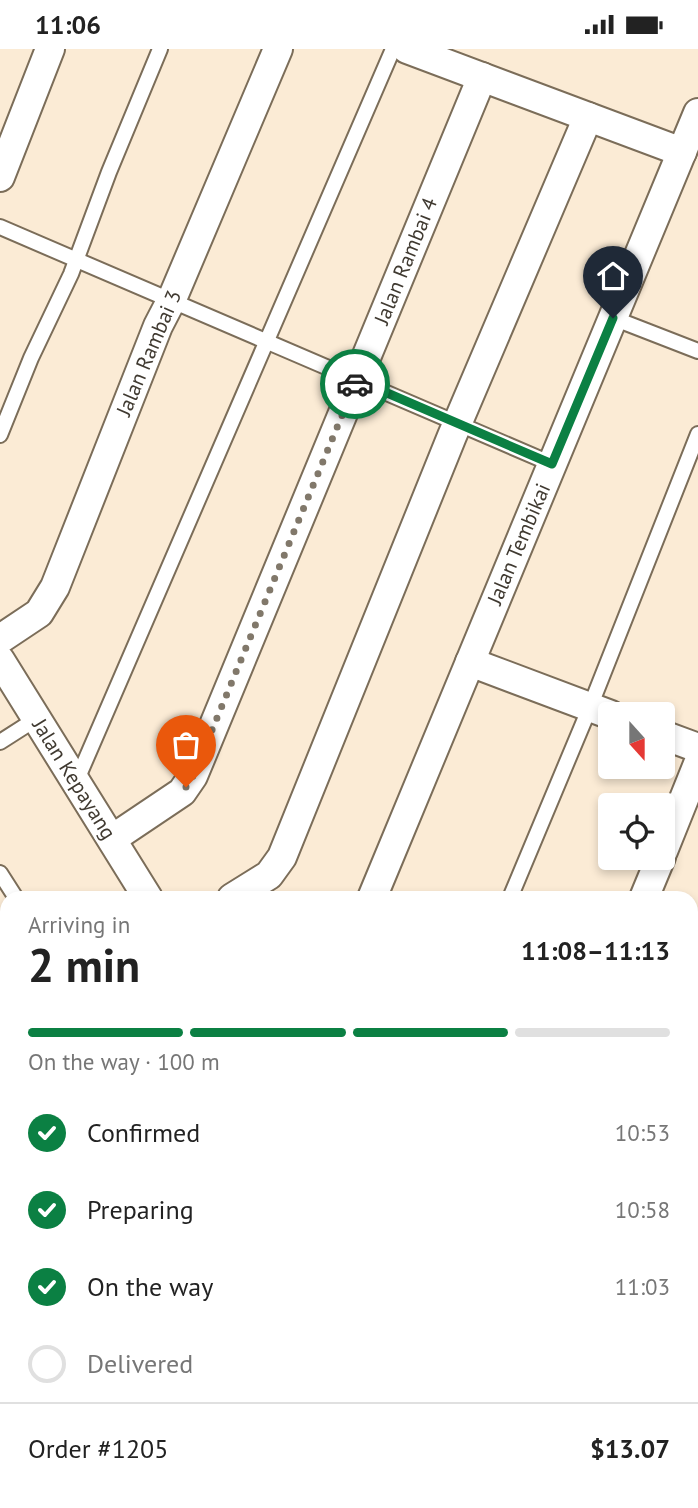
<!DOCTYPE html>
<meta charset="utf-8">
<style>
body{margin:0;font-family:"PT Sans",sans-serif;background:#f2f2f2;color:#222;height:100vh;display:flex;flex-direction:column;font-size:26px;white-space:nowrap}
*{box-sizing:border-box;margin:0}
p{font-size:23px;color:#767676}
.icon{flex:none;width:38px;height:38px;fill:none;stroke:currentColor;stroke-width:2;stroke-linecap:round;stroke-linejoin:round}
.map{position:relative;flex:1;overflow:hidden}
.side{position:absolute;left:0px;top:842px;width:698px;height:618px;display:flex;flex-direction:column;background:#fff;border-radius:21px 21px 0 0;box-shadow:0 4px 10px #0003}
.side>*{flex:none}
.needle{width:46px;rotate:159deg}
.fabs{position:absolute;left:598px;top:653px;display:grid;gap:14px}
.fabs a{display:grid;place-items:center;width:77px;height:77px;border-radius:7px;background:#fff;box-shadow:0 4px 10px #0003;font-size:35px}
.pin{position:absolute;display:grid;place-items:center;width:60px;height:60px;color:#fff;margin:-72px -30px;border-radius:50% 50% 50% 0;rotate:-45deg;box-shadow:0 0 7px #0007}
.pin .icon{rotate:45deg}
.courier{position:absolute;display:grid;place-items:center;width:70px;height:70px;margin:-35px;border:5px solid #0b8043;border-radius:50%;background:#fff;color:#222;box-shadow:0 2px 9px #0007}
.headline em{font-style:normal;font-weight:600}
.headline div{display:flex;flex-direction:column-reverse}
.headline{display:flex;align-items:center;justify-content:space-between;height:119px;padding:0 28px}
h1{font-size:46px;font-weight:600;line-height:52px}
.bar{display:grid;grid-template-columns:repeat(4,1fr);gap:10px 7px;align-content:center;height:84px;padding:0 28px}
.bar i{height:9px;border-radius:5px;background:#e0e0e0}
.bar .active{background:#0b8043}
.bar p{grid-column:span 4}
.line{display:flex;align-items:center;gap:18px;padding:0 28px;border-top:2px solid #e0e0e0}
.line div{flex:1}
ol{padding:0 28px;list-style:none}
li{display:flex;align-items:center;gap:21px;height:77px}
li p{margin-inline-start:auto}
li .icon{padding:7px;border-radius:50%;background:#0b8043;color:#fff;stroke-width:4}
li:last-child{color:#767676}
li i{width:38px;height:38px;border:4px solid #e0e0e0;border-radius:50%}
.status{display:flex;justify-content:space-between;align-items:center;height:49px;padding:0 35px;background:#fff;direction:ltr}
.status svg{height:19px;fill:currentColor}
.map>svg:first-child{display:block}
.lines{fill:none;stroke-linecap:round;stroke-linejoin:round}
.lane-casing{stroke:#7b6d59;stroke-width:18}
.street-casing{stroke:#7b6d59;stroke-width:32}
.lane{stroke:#fff;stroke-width:14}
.street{stroke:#fff;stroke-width:28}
.done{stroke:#81786a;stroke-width:7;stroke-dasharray:0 12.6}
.route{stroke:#0b8043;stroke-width:9}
.labels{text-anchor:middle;stroke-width:5;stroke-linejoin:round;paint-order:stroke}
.street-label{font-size:21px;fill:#403a31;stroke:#fff}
</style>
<div class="status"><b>11:06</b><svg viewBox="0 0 49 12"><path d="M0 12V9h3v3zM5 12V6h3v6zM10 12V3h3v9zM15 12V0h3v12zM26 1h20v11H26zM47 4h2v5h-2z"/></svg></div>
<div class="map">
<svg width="698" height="1459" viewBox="0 0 698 1459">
<rect width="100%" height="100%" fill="#fbebd5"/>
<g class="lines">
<g class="lane-casing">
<g id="lane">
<path d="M 0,178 L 552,415"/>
<path d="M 613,269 L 698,302"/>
<path d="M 0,386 L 31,309 L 71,225 L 109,123 L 160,0"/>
<path d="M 0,693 L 36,670"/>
<path d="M 76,733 L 393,0"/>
<path d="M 0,824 L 16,849"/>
<path d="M 510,849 L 590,658 L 698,385"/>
<path d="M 691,991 L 698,990"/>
<path d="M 691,1098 L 698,1082"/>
<path d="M 0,1254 L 7,1265"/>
<path d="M 0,1306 L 7,1305"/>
<path d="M 0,1411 L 7,1389"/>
<path d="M 257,1459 L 259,1452"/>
</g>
</g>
<g class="street-casing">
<g id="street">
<path d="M 407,0 L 682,103"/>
<path d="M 0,128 L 50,0"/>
<path d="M 0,590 L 39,564 L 55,538 L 158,277 L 172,250 L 278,0"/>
<path d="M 0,611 L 148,849"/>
<path d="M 470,613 L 611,666"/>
<path d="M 663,686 L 698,699"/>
<path d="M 112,790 L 182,743 L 193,727 L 482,28"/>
<path d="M 663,802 L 698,715"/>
<path d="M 232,849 L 269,826 L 282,808 L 452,387 L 588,68"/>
<path d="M 372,849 L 698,64"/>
<path d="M 644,849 L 661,808"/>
<path d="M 0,1065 L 7,1076"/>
<path d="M 691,1248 L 698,1231"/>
<path d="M 691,1339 L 698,1342"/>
<path d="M 691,1395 L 698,1398"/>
<path d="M 105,1459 L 106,1452"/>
<path d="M 395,1459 L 398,1452"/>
</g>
</g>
<use href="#lane" class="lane"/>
<use href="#street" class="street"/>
</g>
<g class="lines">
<path class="done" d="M 186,738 L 193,727 L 355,335"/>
<path class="route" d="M 355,335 L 357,331 L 552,415 L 613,269"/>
</g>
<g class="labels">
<g class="street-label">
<text transform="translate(406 212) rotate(-68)" y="7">Jalan Rambai 4</text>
<text transform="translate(149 304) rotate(-67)" y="7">Jalan Rambai 3</text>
<text transform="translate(519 495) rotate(-67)" y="7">Jalan Tembikai</text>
<text transform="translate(74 730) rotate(58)" y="7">Jalan Kepayang</text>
</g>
</g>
</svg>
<div class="fabs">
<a><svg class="needle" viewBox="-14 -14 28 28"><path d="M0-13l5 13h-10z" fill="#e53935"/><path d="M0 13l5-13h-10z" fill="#767676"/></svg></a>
<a><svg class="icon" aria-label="locate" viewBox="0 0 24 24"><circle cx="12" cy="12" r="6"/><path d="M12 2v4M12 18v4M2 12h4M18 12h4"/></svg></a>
</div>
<div class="pin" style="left:186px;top:738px;background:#ea580c"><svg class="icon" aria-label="bag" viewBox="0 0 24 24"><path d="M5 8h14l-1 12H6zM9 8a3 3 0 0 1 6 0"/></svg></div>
<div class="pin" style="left:613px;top:269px;background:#1f2937"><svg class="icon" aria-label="home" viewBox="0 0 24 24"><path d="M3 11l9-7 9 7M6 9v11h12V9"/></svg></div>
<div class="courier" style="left:355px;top:335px"><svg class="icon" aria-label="car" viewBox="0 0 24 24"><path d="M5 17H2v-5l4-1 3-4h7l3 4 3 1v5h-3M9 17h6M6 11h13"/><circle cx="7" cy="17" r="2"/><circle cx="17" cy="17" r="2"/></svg></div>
<section class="side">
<div class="headline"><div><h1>2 min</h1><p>Arriving in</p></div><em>11:08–11:13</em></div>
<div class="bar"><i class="active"></i><i class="active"></i><i class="active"></i><i></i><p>On the way · 100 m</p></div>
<ol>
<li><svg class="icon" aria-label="check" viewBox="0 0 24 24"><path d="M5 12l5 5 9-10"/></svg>Confirmed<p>10:53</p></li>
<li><svg class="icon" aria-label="check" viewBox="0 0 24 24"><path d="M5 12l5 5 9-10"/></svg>Preparing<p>10:58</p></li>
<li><svg class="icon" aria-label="check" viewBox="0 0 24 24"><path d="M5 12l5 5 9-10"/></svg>On the way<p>11:03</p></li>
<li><i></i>Delivered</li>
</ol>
<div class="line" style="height:91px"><div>Order #1205</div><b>$13.07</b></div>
</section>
</div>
